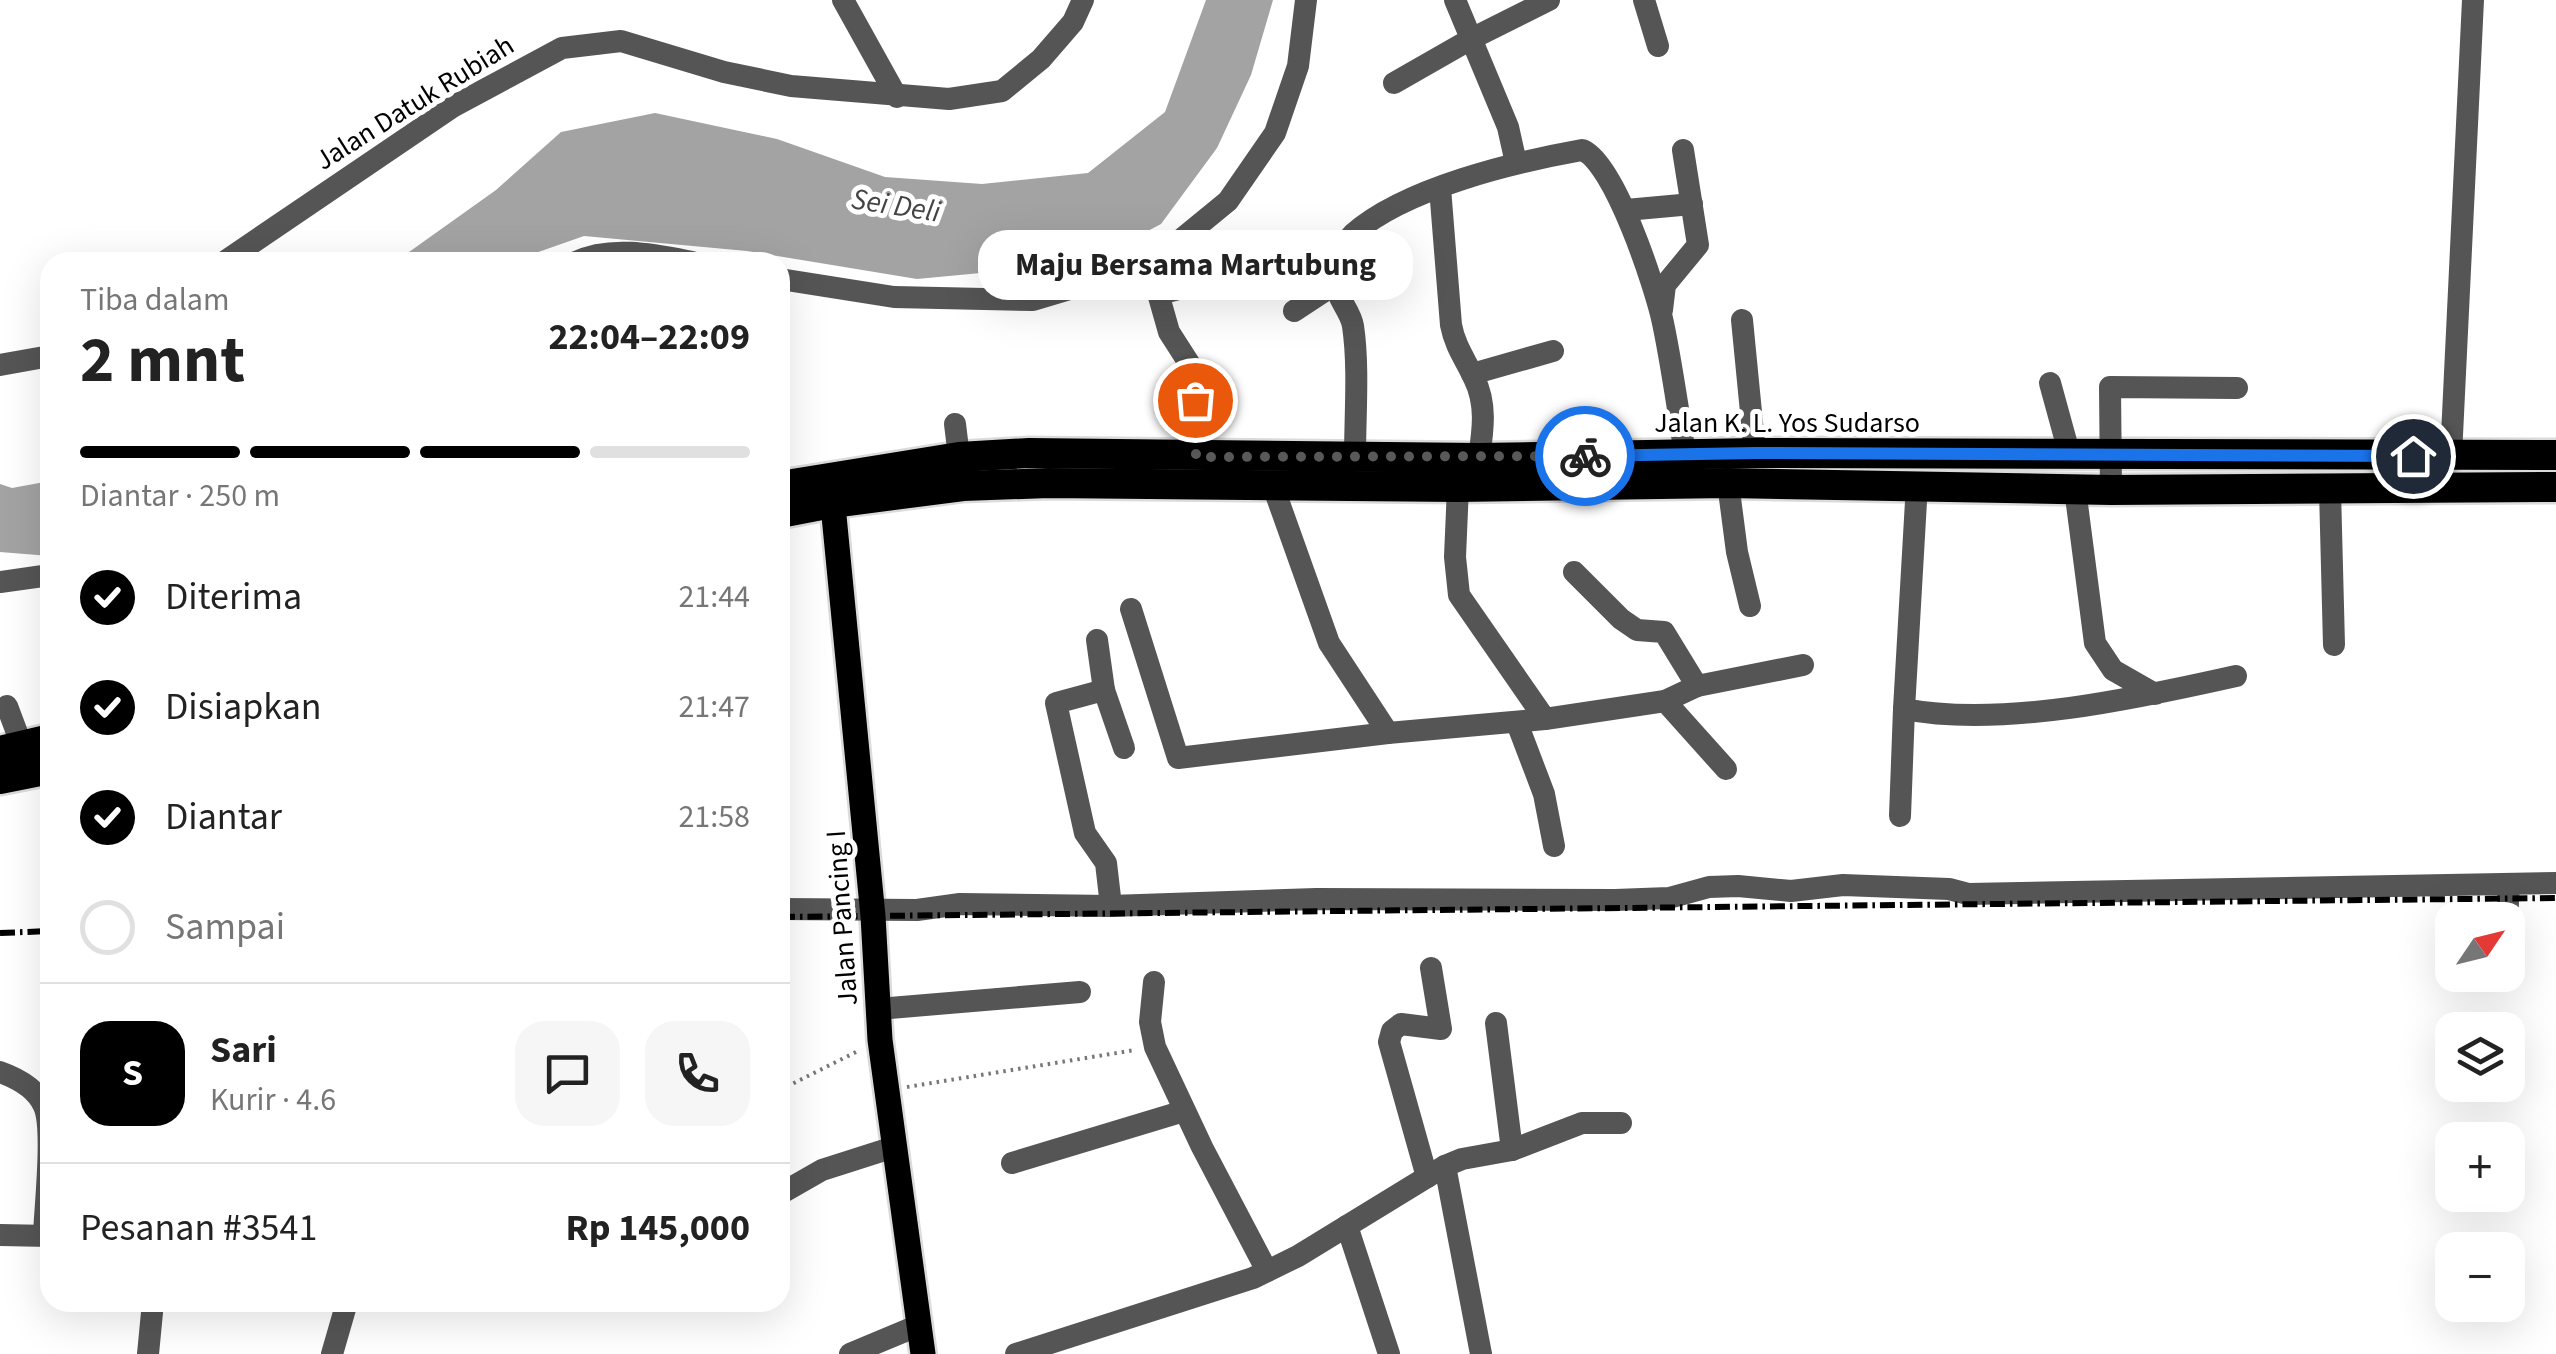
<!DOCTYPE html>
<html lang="id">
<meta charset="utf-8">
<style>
body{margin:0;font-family:"Source Sans 3",sans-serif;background:#f6f6f6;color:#222;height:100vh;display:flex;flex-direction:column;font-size:38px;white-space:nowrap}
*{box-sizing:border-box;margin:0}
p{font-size:32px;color:#767676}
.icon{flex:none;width:55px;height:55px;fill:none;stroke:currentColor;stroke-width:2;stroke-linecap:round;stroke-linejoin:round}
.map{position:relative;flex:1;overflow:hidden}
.sheet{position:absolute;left:40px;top:252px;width:750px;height:1060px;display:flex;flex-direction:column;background:#fff;border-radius:30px;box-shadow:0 10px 40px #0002}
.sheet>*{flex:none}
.needle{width:65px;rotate:55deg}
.fabs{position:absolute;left:2435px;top:902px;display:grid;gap:20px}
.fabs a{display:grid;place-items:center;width:90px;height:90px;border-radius:20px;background:#fff;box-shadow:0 10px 40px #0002;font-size:50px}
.pin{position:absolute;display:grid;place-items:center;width:85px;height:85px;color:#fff;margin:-42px;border:5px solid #fff;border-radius:50%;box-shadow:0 2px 10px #0007}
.courier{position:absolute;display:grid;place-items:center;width:100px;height:100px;margin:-50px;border:8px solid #1a73e8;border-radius:50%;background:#fff;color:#222;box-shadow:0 2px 12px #0007}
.bubble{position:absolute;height:70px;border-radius:30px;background:#fff;box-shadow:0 10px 40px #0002;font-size:32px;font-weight:700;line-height:70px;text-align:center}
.head em{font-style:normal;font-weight:700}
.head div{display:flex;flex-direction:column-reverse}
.head{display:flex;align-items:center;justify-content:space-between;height:170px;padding:0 40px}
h1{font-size:65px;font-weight:700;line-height:75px}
.bar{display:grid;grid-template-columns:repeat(4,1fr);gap:15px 10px;align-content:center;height:120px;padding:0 40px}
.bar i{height:12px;border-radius:8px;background:#e0e0e0}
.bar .selected{background:#000}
.bar p{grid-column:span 4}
.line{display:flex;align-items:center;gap:25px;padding:0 40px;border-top:2px solid #e0e0e0}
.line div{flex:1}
.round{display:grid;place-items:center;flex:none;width:105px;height:105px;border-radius:30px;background:#f6f6f6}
ol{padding:0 40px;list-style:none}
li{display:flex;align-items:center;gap:30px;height:110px}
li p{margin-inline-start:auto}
li .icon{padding:10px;border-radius:50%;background:#000;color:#fff;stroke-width:4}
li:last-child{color:#767676}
li i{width:55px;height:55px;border:5px solid #e0e0e0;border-radius:50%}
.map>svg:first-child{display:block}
.water{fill:#a3a3a3}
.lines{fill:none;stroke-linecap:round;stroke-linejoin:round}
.major-casing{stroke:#dbdbdb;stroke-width:30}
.highway-casing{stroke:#dbdbdb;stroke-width:35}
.path{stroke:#777;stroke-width:4;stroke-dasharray:2.5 5;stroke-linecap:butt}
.minor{stroke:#555;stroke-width:22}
.major{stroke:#000;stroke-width:25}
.highway{stroke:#000;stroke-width:30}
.rail{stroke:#000;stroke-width:6;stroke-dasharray:15 5 2.5 5;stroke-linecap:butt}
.done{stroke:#595959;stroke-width:10;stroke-dasharray:0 18}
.route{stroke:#1a73e8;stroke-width:12}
.labels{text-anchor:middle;stroke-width:10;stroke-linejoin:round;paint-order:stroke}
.street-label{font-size:28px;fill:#000;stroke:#fff}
.water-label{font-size:30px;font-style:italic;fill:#444;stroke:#fff}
</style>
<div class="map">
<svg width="2556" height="1354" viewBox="0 0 2556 1354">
<rect width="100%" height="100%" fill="#fff"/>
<g class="water">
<path d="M 1206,0 L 1273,0 L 1251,75 L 1217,148 L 1161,224 L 1087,263 L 917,279 L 747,251 L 584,236 L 510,262 L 395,262 L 496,190 L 561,132 L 655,113 L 777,139 L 885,177 L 982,184 L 1088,173 L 1165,112 Z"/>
<path d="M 50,481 L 50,556 L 0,552 L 0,484 L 12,488 Z"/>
</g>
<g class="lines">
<g class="major-casing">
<path id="major" d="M 831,485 L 873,916 L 880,1040 L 923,1354"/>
</g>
<g class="highway-casing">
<g id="highway">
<path d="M 780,486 L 959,457 L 1029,453 L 1479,458 L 1755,453 L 2556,455"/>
<path d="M 780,513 L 832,503 L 963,486 L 1049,483 L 1458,487 L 1728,483 L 2111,490 L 2556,487"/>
<path d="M 0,751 L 50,739"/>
<path d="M 0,779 L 50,769"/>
</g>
</g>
<g class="path">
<path d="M 907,1087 L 1135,1050"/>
<path d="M 780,1090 L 856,1052"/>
</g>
<g class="minor">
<path d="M 843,0 L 897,97"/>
<path d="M 1455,0 L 1508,127 L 1516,163"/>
<path d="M 1644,0 L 1658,46"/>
<path d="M 1394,83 L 1471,39 L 1549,0"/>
<path d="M 1440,188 L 1451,325 C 1455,346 1465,359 1474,378 C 1487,404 1483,430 1479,458"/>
<path d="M 1626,210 L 1692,204"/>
<path d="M 224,262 L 454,106 L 562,48 L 621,41 L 724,72 L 791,86 L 949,99 L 1002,91 L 1041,59 L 1073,22 L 1083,0"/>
<path d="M 576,262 C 611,245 656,255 692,262"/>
<path d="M 1150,265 L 1169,332 L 1194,371 L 1197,457"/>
<path d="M 780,279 L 894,297 L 1033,300 L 1150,265 L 1228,201 L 1275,133 L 1298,66 L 1306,0"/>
<path d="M 1159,294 L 1240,273"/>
<path d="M 1662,310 L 1665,285 L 1698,245 L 1683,150"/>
<path d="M 1294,311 L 1335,284"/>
<path d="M 1742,320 L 1755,453"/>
<path d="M 0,365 L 50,356"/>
<path d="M 1472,374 L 1553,351"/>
<path d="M 2050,383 L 2070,456"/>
<path d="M 955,424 L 959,457"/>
<path d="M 2451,456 L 2473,0"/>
<path d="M 1355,457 C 1355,416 1359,366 1353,326 C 1351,312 1337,298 1335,284 C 1334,270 1344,243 1353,234 C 1405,188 1515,162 1582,150 C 1614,161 1656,289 1663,323 C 1672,366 1678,410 1685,454"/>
<path d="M 1728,483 L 1737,552 L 1750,606"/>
<path d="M 1917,484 L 1904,709 C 2002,728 2138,698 2236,676"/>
<path d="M 1273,486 L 1329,643 L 1388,733"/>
<path d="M 1458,487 L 1455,557 L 1459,595 L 1545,719"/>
<path d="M 2075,489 L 2095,643 L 2113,670 L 2155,694"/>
<path d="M 2111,490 L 2110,387 L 2237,388"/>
<path d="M 2330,490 L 2334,645"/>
<path d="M 1574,572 L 1621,619 L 1637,630 L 1664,632 L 1697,686"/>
<path d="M 0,582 L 50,575"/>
<path d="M 1131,609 L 1178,758 L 1388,733 L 1545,719 L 1665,701 L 1697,686 L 1803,665"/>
<path d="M 1097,640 L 1104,690 L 1124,748"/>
<path d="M 1104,690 L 1056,703 L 1085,833 L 1106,863 L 1111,906"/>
<path d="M 1665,701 L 1726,769"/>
<path d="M 7,706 L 22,746"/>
<path d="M 1517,723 L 1544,794 L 1554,846"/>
<path d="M 1900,816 L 1904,709"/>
<path d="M 780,909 L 917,910 L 960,904 L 1111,906 L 1316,899 L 1615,900 L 1669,898 L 1709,887 L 1738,886 L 1791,891 L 1843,885 L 1949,889 L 1968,894 L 2556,883"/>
<path d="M 2507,920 L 2509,884"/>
<path d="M 1154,982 L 1150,1022 L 1155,1047 L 1202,1147 L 1267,1271"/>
<path d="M 878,1009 L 1080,992"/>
<path d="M 1496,1023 L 1512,1150"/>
<path d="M 0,1072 C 17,1078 36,1088 44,1106 C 54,1128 45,1207 44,1235"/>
<path d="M 1012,1163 L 1184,1111"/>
<path d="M 1445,1166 L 1481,1354"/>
<path d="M 1427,1177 L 1389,1042 L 1392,1031 L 1401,1024 L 1441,1029 L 1431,968"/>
<path d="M 780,1194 L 822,1170 L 894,1147"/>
<path d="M 1347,1226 L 1389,1354"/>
<path d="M 0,1235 L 50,1236"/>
<path d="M 148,1354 L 153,1302"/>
<path d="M 332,1354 L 347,1302"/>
<path d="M 850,1354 L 917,1326"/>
<path d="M 1016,1354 L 1253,1278 L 1298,1256 L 1445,1166 L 1462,1159 L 1512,1150 L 1582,1123 L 1621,1123"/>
</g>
<use href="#major" class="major"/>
<use href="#highway" class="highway"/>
<g class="rail">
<path d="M 780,917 L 2556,898"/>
<path d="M 0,933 L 50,931"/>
</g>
</g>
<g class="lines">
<path class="done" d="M 1195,400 L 1196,457 L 1585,456"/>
<path class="route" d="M 1585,456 L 1755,453 L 2413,456"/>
</g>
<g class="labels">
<g class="street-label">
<text transform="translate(414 102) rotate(-32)" y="10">Jalan Datuk Rubiah</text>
<text x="1787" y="432">Jalan K. L. Yos Sudarso</text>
<text transform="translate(841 918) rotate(-94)" y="10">Jalan Pancing I</text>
</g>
<g class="water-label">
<text transform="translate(896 205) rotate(9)" y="10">Sei Deli</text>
</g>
</g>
</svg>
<div class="fabs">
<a><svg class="needle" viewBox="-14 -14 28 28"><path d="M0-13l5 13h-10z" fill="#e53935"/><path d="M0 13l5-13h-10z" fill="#767676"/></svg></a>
<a><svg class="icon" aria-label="layers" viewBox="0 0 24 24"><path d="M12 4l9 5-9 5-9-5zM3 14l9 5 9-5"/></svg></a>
<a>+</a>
<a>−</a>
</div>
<div class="pin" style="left:1195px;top:400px;background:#ea580c"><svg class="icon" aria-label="bag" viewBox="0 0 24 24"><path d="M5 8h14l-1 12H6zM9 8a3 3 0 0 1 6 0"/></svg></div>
<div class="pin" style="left:2413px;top:456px;background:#1f2937"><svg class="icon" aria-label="home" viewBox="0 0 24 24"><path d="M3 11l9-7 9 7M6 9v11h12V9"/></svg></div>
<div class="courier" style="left:1585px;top:456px"><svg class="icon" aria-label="bike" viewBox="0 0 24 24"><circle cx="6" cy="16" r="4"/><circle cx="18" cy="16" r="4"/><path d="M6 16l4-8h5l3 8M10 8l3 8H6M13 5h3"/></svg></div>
<div class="bubble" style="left:978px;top:230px;width:435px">Maju Bersama Martubung</div>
<section class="sheet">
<div class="head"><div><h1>2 mnt</h1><p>Tiba dalam</p></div><em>22:04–22:09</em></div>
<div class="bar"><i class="selected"></i><i class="selected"></i><i class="selected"></i><i></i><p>Diantar · 250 m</p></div>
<ol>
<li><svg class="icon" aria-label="check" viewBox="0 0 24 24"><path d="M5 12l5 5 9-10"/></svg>Diterima<p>21:44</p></li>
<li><svg class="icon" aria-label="check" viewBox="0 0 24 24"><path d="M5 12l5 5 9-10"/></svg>Disiapkan<p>21:47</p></li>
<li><svg class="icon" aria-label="check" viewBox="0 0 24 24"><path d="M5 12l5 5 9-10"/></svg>Diantar<p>21:58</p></li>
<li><i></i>Sampai</li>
</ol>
<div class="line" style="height:180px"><b class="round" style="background:#000;color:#fff">S</b><div><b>Sari</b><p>Kurir · 4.6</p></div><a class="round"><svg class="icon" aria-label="chat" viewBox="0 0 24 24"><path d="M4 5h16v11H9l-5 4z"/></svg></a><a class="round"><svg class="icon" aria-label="phone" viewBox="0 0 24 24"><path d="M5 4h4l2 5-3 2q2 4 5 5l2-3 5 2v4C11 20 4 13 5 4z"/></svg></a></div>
<div class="line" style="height:130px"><div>Pesanan #3541</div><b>Rp 145,000</b></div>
</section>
</div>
